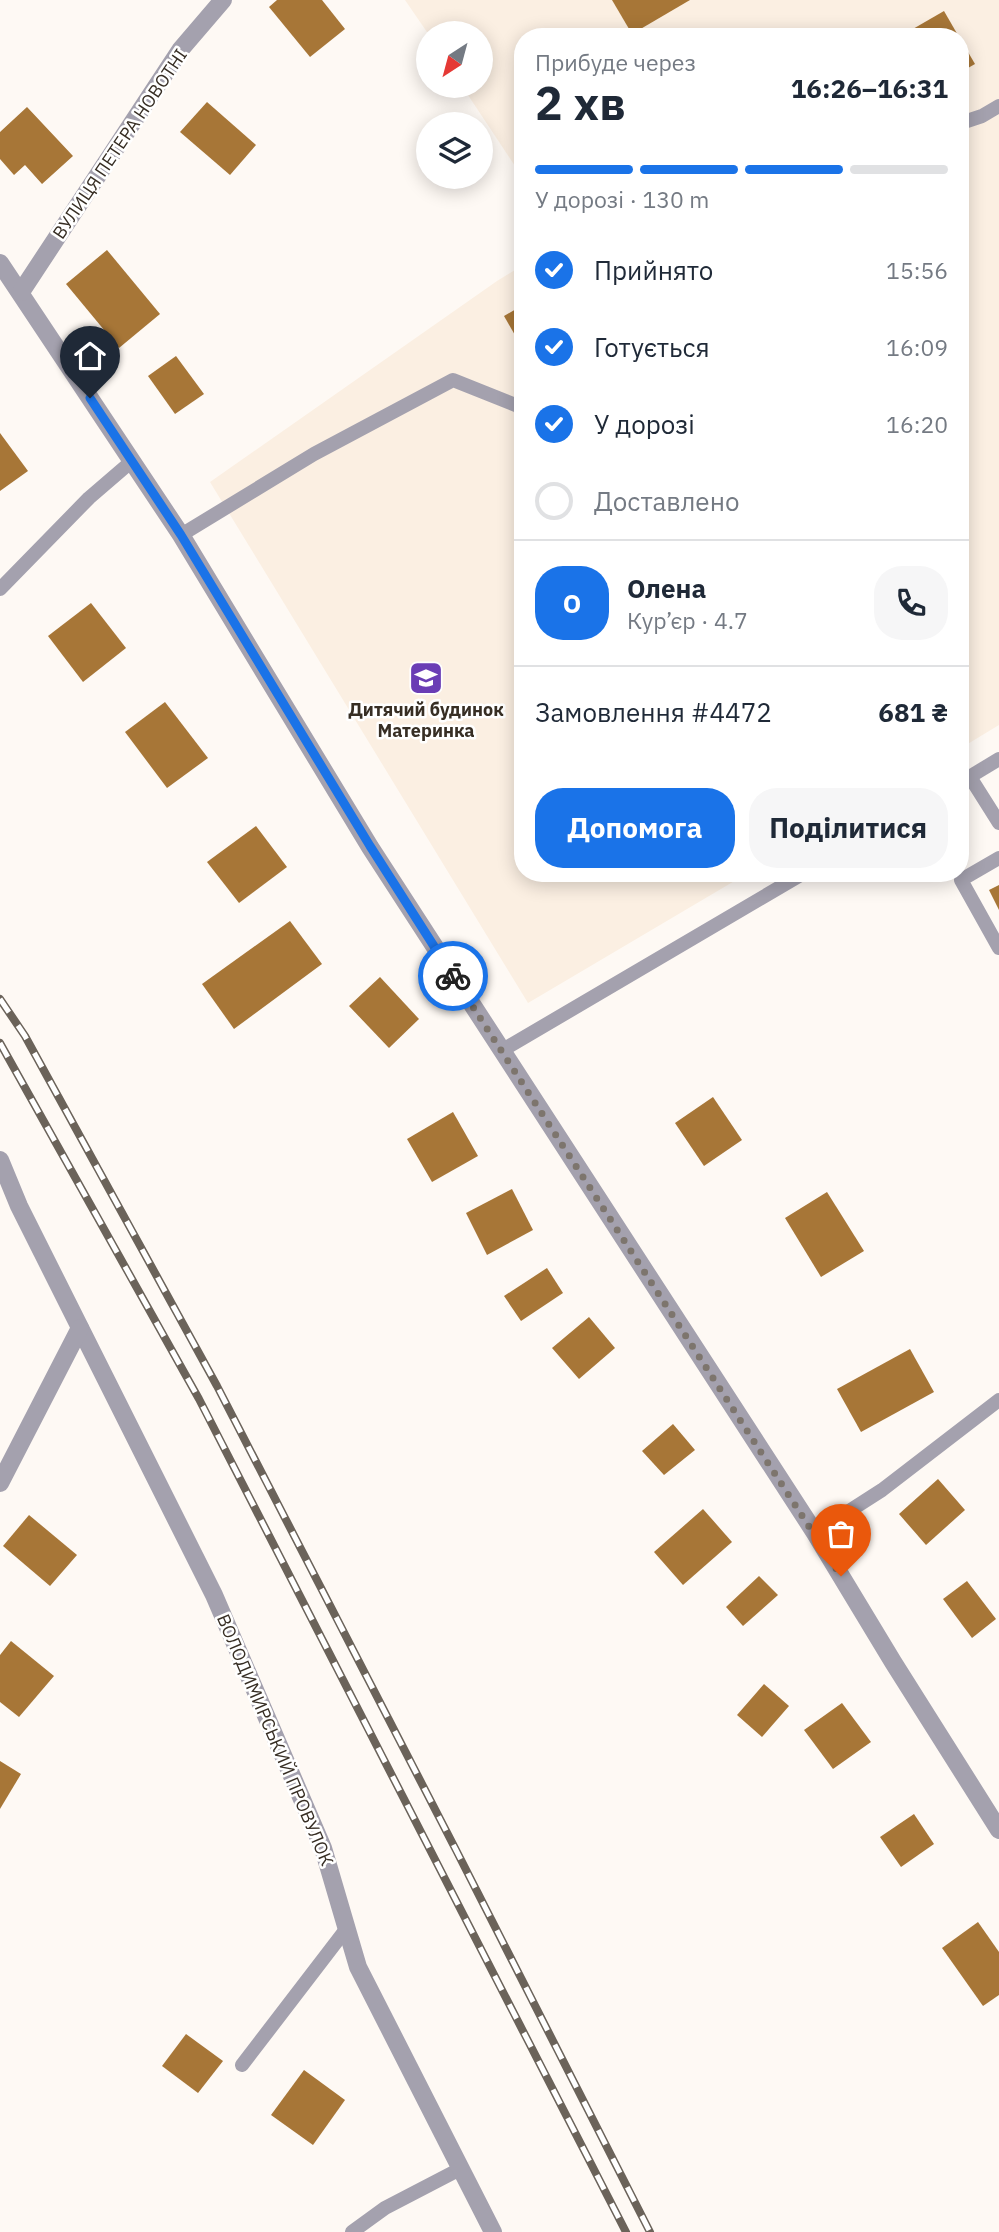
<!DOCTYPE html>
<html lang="uk">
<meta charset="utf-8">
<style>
body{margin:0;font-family:"IBM Plex Sans",sans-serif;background:#f6f6f7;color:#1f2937;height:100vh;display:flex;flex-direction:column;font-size:26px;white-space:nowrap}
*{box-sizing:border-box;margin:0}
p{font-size:23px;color:#747a83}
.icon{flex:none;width:38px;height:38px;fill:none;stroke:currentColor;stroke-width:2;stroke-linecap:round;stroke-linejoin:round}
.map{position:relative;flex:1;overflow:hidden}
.sheet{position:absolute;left:514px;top:28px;width:455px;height:854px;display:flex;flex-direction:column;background:#fff;border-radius:28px;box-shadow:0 4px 18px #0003}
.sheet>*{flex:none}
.needle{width:46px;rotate:216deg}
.fabs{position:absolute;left:416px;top:21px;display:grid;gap:14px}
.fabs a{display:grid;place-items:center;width:77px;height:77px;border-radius:50%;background:#fff;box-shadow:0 4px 18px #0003;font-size:35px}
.pin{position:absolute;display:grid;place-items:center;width:60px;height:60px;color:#fff;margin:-72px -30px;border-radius:50% 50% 50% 0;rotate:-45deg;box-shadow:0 0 7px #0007}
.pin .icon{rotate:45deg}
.courier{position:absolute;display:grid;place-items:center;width:70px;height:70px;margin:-35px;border:5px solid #1a73e8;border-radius:50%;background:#fff;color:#222;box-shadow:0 2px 9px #0007}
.head em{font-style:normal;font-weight:800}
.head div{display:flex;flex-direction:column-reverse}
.head{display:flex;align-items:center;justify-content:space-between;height:119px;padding:0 21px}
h1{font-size:46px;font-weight:800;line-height:52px}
.bar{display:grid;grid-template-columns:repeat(4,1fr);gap:10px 7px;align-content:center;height:84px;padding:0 21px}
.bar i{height:9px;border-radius:5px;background:#e0e1e3}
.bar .selected{background:#1a73e8}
.bar p{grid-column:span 4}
.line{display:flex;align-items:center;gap:18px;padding:0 21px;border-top:2px solid #e0e1e3}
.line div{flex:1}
.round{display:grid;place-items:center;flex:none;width:74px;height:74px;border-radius:28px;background:#f6f6f7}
ol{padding:0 21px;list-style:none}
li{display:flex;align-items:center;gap:21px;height:77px}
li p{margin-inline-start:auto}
li .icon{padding:7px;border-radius:50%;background:#1a73e8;color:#fff;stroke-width:4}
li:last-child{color:#747a83}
li i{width:38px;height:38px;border:4px solid #e0e1e3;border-radius:50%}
.button{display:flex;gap:14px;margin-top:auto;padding:14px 21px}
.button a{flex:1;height:80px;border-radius:28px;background:#1a73e8;color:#fff;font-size:28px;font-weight:800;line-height:80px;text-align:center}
.button a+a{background:#f6f6f7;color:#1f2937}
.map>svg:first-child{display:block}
.built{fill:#fbefe2}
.building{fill:#a77637}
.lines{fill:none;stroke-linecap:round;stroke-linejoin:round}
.service{stroke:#a4a1ae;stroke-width:14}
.minor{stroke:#a4a1ae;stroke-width:18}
.rail-casing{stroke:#6b635a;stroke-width:8}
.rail{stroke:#fff;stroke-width:5;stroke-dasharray:16;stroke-linecap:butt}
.done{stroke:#7d756d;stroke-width:7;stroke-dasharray:0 12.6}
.route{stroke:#1a73e8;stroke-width:9}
.labels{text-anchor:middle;stroke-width:5;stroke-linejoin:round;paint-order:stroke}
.street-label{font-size:18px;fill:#372e24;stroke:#fff}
.poi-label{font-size:18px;font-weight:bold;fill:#372e24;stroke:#fff}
</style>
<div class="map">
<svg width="999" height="2232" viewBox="0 0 999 2232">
<rect width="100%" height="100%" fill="#fef9f4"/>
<g class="built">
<path d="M 405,0 L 999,0 L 999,725 L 961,748 L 961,37 L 523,37 L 523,178 L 462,86 L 481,86 L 481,33 L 429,33 L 429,35 Z"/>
<path d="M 523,265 L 523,873 L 748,873 L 528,1003 L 210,482 L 497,281 Z"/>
</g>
<g class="building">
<path d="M 277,0 L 322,0 L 345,29 L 310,57 L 269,7 Z"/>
<path d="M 612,0 L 690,0 L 632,34 Z"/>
<path d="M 944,11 L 959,37 L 899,37 Z"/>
<path d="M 961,40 L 975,64 L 961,72 Z"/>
<path d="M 207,102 L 256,145 L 230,175 L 180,132 Z"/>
<path d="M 27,107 L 73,156 L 42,184 L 25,165 L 14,175 L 0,159 L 0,132 Z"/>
<path d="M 107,250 L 160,314 L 119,348 L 66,284 Z"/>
<path d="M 523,305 L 523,349 L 504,316 Z"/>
<path d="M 176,356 L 204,394 L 175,414 L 148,376 Z"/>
<path d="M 0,433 L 28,471 L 0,491 Z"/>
<path d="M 91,603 L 126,648 L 83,682 L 48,636 Z"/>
<path d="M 165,702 L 208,758 L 167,788 L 125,732 Z"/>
<path d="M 256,826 L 287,867 L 239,903 L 207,862 Z"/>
<path d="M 999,885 L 999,910 L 989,890 Z"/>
<path d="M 290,921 L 322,964 L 234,1029 L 202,984 Z"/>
<path d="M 380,977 L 419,1019 L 389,1048 L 349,1006 Z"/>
<path d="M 713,1097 L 742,1140 L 704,1166 L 675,1123 Z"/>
<path d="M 453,1112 L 478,1156 L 432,1182 L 407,1139 Z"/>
<path d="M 512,1189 L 533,1230 L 487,1255 L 466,1213 Z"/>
<path d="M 827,1192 L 864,1251 L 821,1277 L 785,1218 Z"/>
<path d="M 547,1268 L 563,1293 L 521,1321 L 504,1296 Z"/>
<path d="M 589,1317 L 615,1348 L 579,1379 L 552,1348 Z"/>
<path d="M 910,1349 L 934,1392 L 861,1432 L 837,1389 Z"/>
<path d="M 673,1424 L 695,1450 L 664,1475 L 642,1451 Z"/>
<path d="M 938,1479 L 965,1510 L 926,1545 L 899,1514 Z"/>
<path d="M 703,1509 L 732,1542 L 683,1585 L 654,1552 Z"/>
<path d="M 29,1515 L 77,1555 L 50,1586 L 3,1546 Z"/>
<path d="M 759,1576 L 778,1595 L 743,1626 L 726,1607 Z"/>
<path d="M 967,1581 L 996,1619 L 972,1638 L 943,1599 Z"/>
<path d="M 11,1641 L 54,1676 L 19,1717 L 0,1702 L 0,1655 Z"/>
<path d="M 764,1684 L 789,1706 L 762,1737 L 737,1715 Z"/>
<path d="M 842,1703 L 871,1742 L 833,1769 L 804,1730 Z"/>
<path d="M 0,1761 L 21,1774 L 0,1809 Z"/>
<path d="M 914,1814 L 934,1844 L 901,1867 L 880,1837 Z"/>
<path d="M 978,1922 L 999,1952 L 999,1995 L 983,2006 L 942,1948 Z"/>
<path d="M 186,2034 L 223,2061 L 198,2093 L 162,2066 Z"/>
<path d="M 304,2070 L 345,2100 L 313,2145 L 271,2115 Z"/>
</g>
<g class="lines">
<g class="service">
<path d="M 961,123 L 982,116 L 999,106"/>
<path d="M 181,535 L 314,454 L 453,380 L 518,406 L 523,413"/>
<path d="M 0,589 L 89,498 L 132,461"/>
<path d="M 970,777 L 999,823"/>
<path d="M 961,782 L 999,759"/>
<path d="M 999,858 L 961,880 L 999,948"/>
<path d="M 501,1051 L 804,873"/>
<path d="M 815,1533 L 882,1490 L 999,1400"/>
<path d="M 242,2065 L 347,1928"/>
<path d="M 352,2232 L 385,2208 L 460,2169"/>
</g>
<g class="minor">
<path d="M 0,263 L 181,535 L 370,847 L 815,1533 L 893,1662 L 999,1830"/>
<path d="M 21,292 L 181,49 L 223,0"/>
<path d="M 0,1160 L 19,1206 L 214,1595 L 323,1848 L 358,1967 L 493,2232"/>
<path d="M 0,1483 L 80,1328"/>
</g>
<g class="rail-casing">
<g id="rail">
<path d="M 0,999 L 25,1036 L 217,1386 L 456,1850 L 650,2232"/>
<path d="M 0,1043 L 199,1399 L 626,2232"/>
</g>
</g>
<use href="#rail" class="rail"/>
</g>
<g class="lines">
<path class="done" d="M 453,976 L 841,1576"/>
<path class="route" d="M 90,398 L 181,535 L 370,846 L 453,976"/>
</g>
<defs>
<g id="school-square" transform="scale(1.75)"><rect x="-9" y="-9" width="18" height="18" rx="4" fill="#6a3db5" stroke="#fff"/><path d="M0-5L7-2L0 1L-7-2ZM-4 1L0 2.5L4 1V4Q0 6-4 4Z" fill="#fff"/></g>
</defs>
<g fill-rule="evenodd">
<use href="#school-square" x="426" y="678"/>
</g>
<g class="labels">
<g class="street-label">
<text transform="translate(120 144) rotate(-56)" y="6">ВУЛИЦЯ ПЕТЕРА НОВОТНІ</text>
<text transform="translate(275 1740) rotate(67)" y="6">ВОЛОДИМИРСЬКИЙ ПРОВУЛОК</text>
</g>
<g class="poi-label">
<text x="426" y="716">Дитячий будинок<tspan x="426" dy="21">Материнка</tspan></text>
</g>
</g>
</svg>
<div class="fabs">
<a><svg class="needle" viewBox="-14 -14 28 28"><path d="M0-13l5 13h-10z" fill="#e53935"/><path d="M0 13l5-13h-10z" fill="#747a83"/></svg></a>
<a><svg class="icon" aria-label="layers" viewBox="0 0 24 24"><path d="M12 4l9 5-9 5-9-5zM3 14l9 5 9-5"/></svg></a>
</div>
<div class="pin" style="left:841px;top:1576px;background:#ea580c"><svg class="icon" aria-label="bag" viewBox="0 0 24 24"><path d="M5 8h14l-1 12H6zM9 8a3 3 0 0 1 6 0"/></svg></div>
<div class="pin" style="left:90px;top:398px;background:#1f2937"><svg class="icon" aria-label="home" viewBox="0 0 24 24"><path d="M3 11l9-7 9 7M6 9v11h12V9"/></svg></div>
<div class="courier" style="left:453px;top:976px"><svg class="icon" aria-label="bike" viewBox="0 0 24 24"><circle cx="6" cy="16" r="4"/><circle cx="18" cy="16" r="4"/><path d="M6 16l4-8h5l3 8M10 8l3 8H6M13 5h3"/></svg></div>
<section class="sheet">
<div class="head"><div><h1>2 хв</h1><p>Прибуде через</p></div><em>16:26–16:31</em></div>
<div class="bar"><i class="selected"></i><i class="selected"></i><i class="selected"></i><i></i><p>У дорозі · 130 m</p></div>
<ol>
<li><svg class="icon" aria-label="check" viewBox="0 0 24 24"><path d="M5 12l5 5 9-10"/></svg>Прийнято<p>15:56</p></li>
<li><svg class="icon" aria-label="check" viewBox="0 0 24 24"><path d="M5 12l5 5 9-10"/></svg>Готується<p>16:09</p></li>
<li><svg class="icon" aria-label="check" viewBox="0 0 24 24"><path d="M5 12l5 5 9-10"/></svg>У дорозі<p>16:20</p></li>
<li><i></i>Доставлено</li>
</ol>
<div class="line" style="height:126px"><b class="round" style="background:#1a73e8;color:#fff">О</b><div><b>Олена</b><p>Кур’єр · 4.7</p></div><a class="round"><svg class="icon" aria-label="phone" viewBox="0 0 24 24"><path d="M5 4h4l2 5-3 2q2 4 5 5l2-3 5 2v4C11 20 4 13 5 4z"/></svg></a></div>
<div class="line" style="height:91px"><div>Замовлення #4472</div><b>681 ₴</b></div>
<div class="button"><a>Допомога</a><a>Поділитися</a></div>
</section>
</div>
